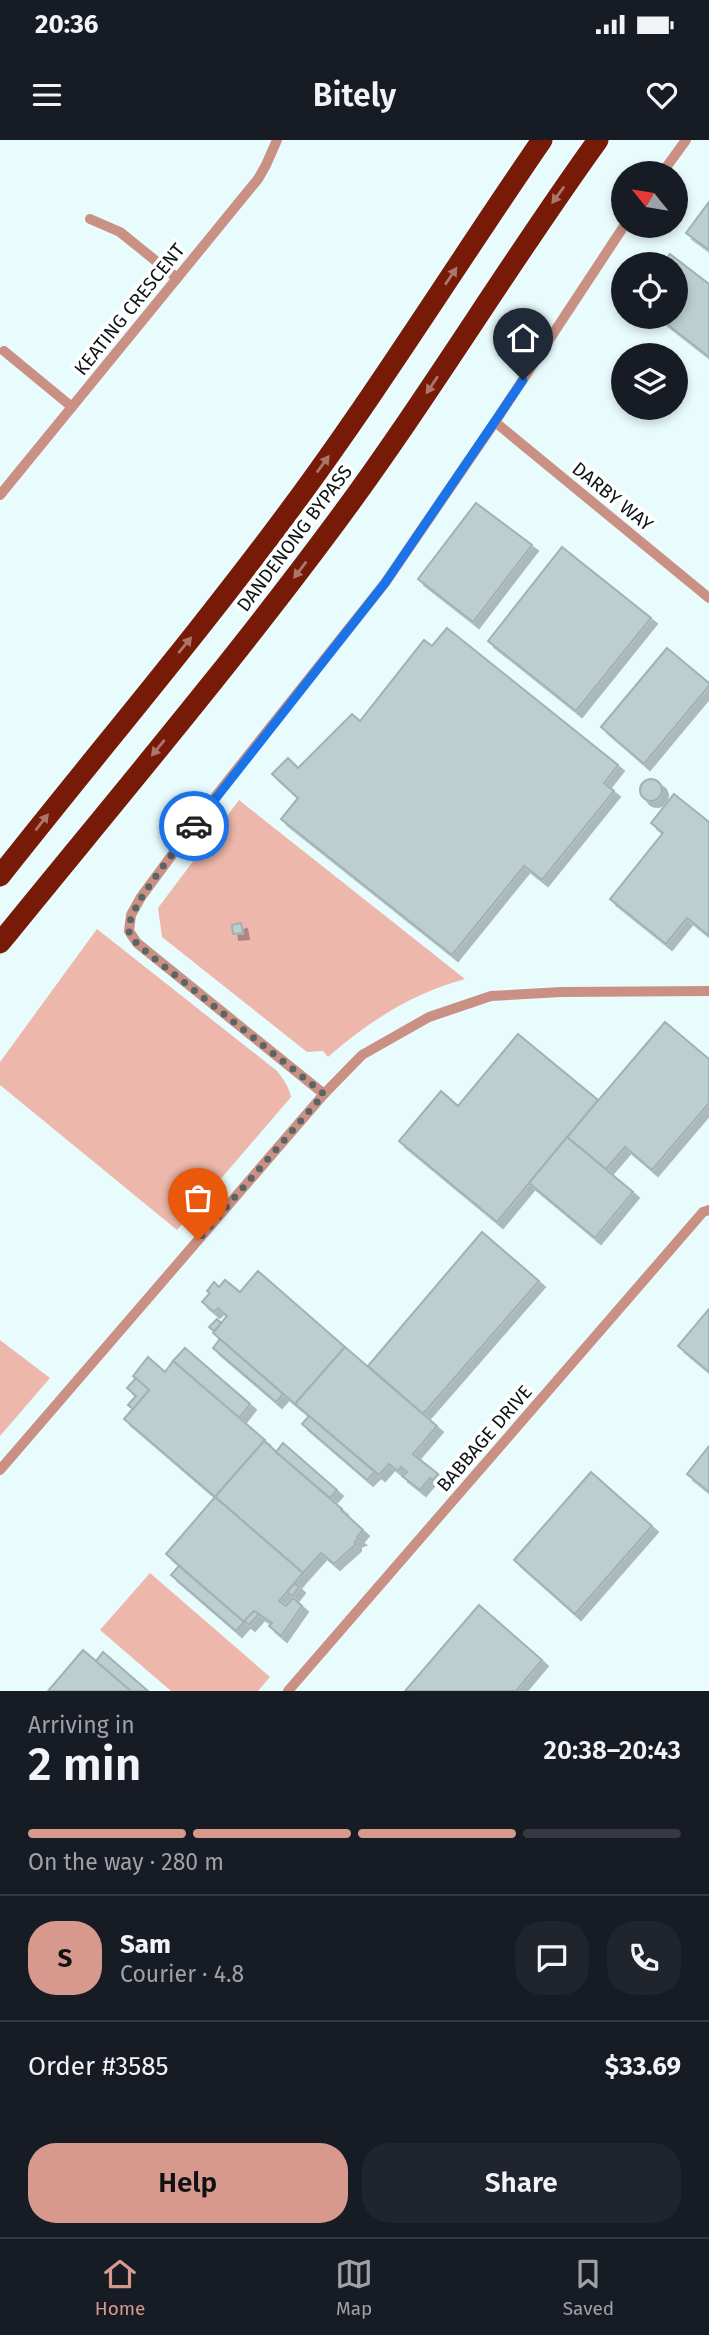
<!DOCTYPE html>
<meta charset="utf-8">
<style>
body{margin:0;font-family:"Fira Sans",sans-serif;background:#20242c;color:#f1f3f6;height:100vh;display:flex;flex-direction:column;font-size:26px;white-space:nowrap}
*{box-sizing:border-box;margin:0}
p{font-size:23px;color:#9ea1a6}
.icon{flex:none;width:38px;height:38px;fill:none;stroke:currentColor;stroke-width:2;stroke-linecap:round;stroke-linejoin:round}
.map{position:relative;height:1551px;overflow:hidden}
.panel{display:flex;flex-direction:column;background:#171b24;flex:1}
.panel>*{flex:none}
.needle{width:46px;rotate:300deg}
.buttons{position:absolute;left:611px;top:21px;display:grid;gap:14px}
.buttons a{display:grid;place-items:center;width:77px;height:77px;border-radius:50%;background:#171b24;box-shadow:0 4px 10px #0003;font-size:35px}
.pin{position:absolute;display:grid;place-items:center;width:60px;height:60px;color:#fff;margin:-72px -30px;border-radius:50% 50% 50% 0;rotate:-45deg;box-shadow:0 0 7px #0007}
.pin .icon{rotate:45deg}
.courier{position:absolute;display:grid;place-items:center;width:70px;height:70px;margin:-35px;border:5px solid #1a73e8;border-radius:50%;background:#fff;color:#222;box-shadow:0 2px 9px #0007}
.summary em{font-style:normal;font-weight:600}
.summary div{display:flex;flex-direction:column-reverse}
.summary{display:flex;align-items:center;justify-content:space-between;height:119px;padding:0 28px}
h1{font-size:46px;font-weight:600;line-height:52px}
.bar{display:grid;grid-template-columns:repeat(4,1fr);gap:10px 7px;align-content:center;height:84px;padding:0 28px}
.bar i{height:9px;border-radius:5px;background:#363941}
.bar .selected{background:#d7998e}
.bar p{grid-column:span 4}
.line{display:flex;align-items:center;gap:18px;padding:0 28px;border-top:2px solid #363941}
.line div{flex:1}
.round{display:grid;place-items:center;flex:none;width:74px;height:74px;border-radius:28px;background:#20242c}
.action{display:flex;gap:14px;margin-top:auto;padding:14px 28px}
.action a{flex:1;height:80px;border-radius:28px;background:#d7998e;color:#111;font-size:28px;font-weight:600;line-height:80px;text-align:center}
.action a+a{background:#20242c;color:#f1f3f6}
.status{display:flex;justify-content:space-between;align-items:center;height:49px;padding:0 35px;background:#171b24;direction:ltr}
.status svg{height:19px;fill:currentColor}
header{display:flex;justify-content:space-between;align-items:center;height:91px;padding:0 28px;background:#171b24;font-size:32px;font-weight:600}
.dock{display:flex;justify-content:space-around;align-items:center;height:98px;border-top:2px solid #363941;background:#171b24;font-size:19px;color:#9ea1a6}
.dock a{display:grid;justify-items:center;gap:4px}
.dock .selected{color:#d7998e}
.map>svg:first-child{display:block}
.green{fill:#edb7ab}
.building{fill:#bccecf;stroke:#a0b2b3;stroke-width:2;filter:url(#shadow)}
.lines{fill:none;stroke-linecap:round;stroke-linejoin:round}
.street{stroke:#ca9083;stroke-width:10}
.highway{stroke:#771a08;stroke-width:21}
.oneway{fill:#ad766b}
.done{stroke:#5b6566;stroke-width:7;stroke-dasharray:0 12.6}
.route{stroke:#1a73e8;stroke-width:9}
.labels{text-anchor:middle;stroke-width:7;stroke-linejoin:round;paint-order:stroke}
.street-label{font-size:19px;fill:#0e1414;stroke:#fff}
</style>
<div class="status"><b>20:36</b><svg viewBox="0 0 49 12"><path d="M0 12V9h3v3zM5 12V6h3v6zM10 12V3h3v9zM15 12V0h3v12zM26 1h20v11H26zM47 4h2v5h-2z"/></svg></div>
<header><svg class="icon" aria-label="menu" viewBox="0 0 24 24"><path d="M4 6h16M4 12h16M4 18h16"/></svg>Bitely<svg class="icon" aria-label="heart" viewBox="0 0 24 24"><path d="M12 20l-8-8c-3-5 5-10 8-4 3-6 11-1 8 4z"/></svg></header>
<div class="map">
<svg width="709" height="1551" viewBox="0 0 709 1551">
<defs>
<filter id="shadow"><feDropShadow dx="6" dy="6" stdDeviation="0" flood-color="#0004"/></filter>
</defs>
<rect width="100%" height="100%" fill="#e9fcfd"/>
<g class="green">
<path d="M 239,660 L 465,839 C 413,853 369,881 328,917 L 323,911 L 307,912 L 162,797 L 158,768 Z"/>
<path d="M 97,789 L 277,931 C 284,940 289,947 291,957 L 177,1090 L 0,945 L 0,922 Z"/>
<path d="M 0,1200 L 50,1238 L 0,1296 Z"/>
<path d="M 150,1433 L 270,1537 L 258,1551 L 171,1551 L 100,1490 Z"/>
</g>
<g class="building">
<path d="M 709,62 L 709,110 L 686,93 Z"/>
<path d="M 670,114 L 709,144 L 709,217 L 658,177 L 676,177 L 676,124 L 662,124 Z"/>
<path d="M 476,363 L 532,405 L 473,482 L 418,439 Z"/>
<path d="M 562,407 L 651,478 L 576,571 L 488,501 Z"/>
<path d="M 447,488 L 618,625 L 604,643 L 614,651 L 542,740 L 524,726 L 452,815 L 281,679 L 298,658 L 272,634 L 288,618 L 298,628 L 352,574 L 360,581 L 424,500 L 432,506 Z"/>
<path d="M 667,508 L 709,543 L 709,546 L 644,624 L 601,587 Z"/>
<circle cx="651" cy="650" r="11"/>
<path d="M 674,654 L 709,682 L 709,796 L 687,778 L 666,804 L 610,759 L 663,693 L 651,683 Z"/>
<path d="M 241,783 L 243,793 L 233,794 L 232,785 Z"/>
<path d="M 665,882 L 709,919 L 709,963 L 652,1030 L 625,1007 L 606,1029 L 567,997 Z"/>
<path d="M 518,894 L 598,960 L 497,1082 L 399,1001 L 441,951 L 458,966 Z"/>
<path d="M 567,997 L 633,1052 L 595,1098 L 529,1043 Z"/>
<path d="M 482,1092 L 539,1141 L 423,1274 L 368,1226 Z"/>
<path d="M 258,1131 L 345,1207 L 295,1264 L 213,1193 L 227,1176 L 218,1168 L 214,1172 L 202,1162 L 210,1153 L 207,1151 L 214,1142 L 219,1147 L 225,1140 L 240,1152 Z"/>
<path d="M 709,1169 L 709,1232 L 678,1206 Z"/>
<path d="M 217,1179 L 221,1183 L 214,1191 L 209,1187 Z"/>
<path d="M 220,1199 L 283,1254 L 276,1262 L 213,1208 Z"/>
<path d="M 345,1207 L 437,1286 L 413,1314 L 438,1334 L 433,1340 L 430,1338 L 420,1350 L 402,1336 L 407,1332 L 401,1327 L 398,1331 L 389,1324 L 379,1335 L 295,1264 Z"/>
<path d="M 185,1208 L 250,1264 L 239,1278 L 173,1221 Z"/>
<path d="M 148,1217 L 165,1232 L 173,1221 L 265,1300 L 215,1357 L 124,1279 L 149,1250 L 133,1236 Z"/>
<path d="M 136,1238 L 149,1250 L 133,1269 L 128,1265 L 136,1256 L 127,1248 Z"/>
<path d="M 309,1276 L 375,1332 L 367,1340 L 302,1284 Z"/>
<path d="M 264,1301 L 342,1369 L 341,1370 L 363,1390 L 357,1397 L 360,1399 L 355,1401 L 355,1405 L 334,1424 L 321,1413 L 303,1433 L 215,1357 Z"/>
<path d="M 283,1303 L 337,1350 L 330,1358 L 276,1312 Z"/>
<path d="M 709,1306 L 709,1352 L 687,1334 Z"/>
<path d="M 591,1332 L 652,1386 L 575,1474 L 514,1420 Z"/>
<path d="M 215,1357 L 303,1433 L 279,1461 L 286,1466 L 293,1458 L 302,1466 L 281,1496 L 269,1486 L 272,1483 L 254,1471 L 244,1482 L 166,1414 Z"/>
<path d="M 179,1426 L 244,1482 L 236,1491 L 171,1435 Z"/>
<path d="M 295,1443 L 299,1447 L 292,1456 L 287,1452 Z"/>
<path d="M 479,1465 L 542,1520 L 516,1551 L 405,1551 Z"/>
<path d="M 254,1471 L 259,1474 L 249,1485 L 244,1481 Z"/>
<path d="M 83,1510 L 96,1521 L 131,1551 L 48,1551 Z"/>
<path d="M 103,1512 L 148,1551 L 131,1551 L 96,1521 Z"/>
</g>
<g class="lines">
<g class="street">
<path d="M 662,33 L 686,0"/>
<path d="M 90,79 L 120,92 L 177,138"/>
<path d="M 4,211 L 72,267"/>
<path d="M 495,282 L 709,458"/>
<path d="M 0,355 L 258,39 L 266,25 L 277,0"/>
<path d="M 324,954 L 137,803 L 129,791 L 131,775 L 141,757 L 211,662 L 385,443 L 495,282 L 624,86"/>
<path d="M 0,1330 L 324,954 L 362,915 L 429,877 L 491,856 L 561,852 L 709,851"/>
<path d="M 288,1551 L 703,1072 L 709,1070"/>
</g>
<g class="highway">
<path d="M 0,736 C 97,613 199,493 292,367 C 380,248 458,122 542,0"/>
<path d="M 0,803 C 112,665 228,528 334,385 C 427,260 507,126 598,0"/>
</g>
</g>
<defs><path id="oneway-solid" d="M-6-.8H1V-3.2L6.5 0L1 3.2V.8H-6Z" transform="scale(1.75)"/></defs>
<g class="oneway">
<use href="#oneway-solid" transform="translate(558 55) rotate(126)"/>
<use href="#oneway-solid" transform="translate(451 136) rotate(-56)"/>
<use href="#oneway-solid" transform="translate(432 245) rotate(124)"/>
<use href="#oneway-solid" transform="translate(323 324) rotate(-54)"/>
<use href="#oneway-solid" transform="translate(300 430) rotate(127)"/>
<use href="#oneway-solid" transform="translate(185 505) rotate(-51)"/>
<use href="#oneway-solid" transform="translate(158 608) rotate(129)"/>
<use href="#oneway-solid" transform="translate(42 682) rotate(-52)"/>
</g>
<g class="lines">
<path class="done" d="M 194,686 C 180,705 125,770 129,791 C 131,800 143,809 150,815 L 324,954 L 198,1100"/>
<path class="route" d="M 194,686 L 385,443 L 523,240"/>
</g>
<g class="labels">
<g class="street-label">
<text transform="translate(129 169) rotate(-51)" y="7">KEATING CRESCENT</text>
<text transform="translate(613 356) rotate(39)" y="7">DARBY WAY</text>
<text transform="translate(294 398) rotate(-53)" y="7">DANDENONG BYPASS</text>
<text transform="translate(484 1298) rotate(-49)" y="7">BABBAGE DRIVE</text>
</g>
</g>
</svg>
<div class="buttons">
<a><svg class="needle" viewBox="-14 -14 28 28"><path d="M0-13l5 13h-10z" fill="#e53935"/><path d="M0 13l5-13h-10z" fill="#9ea1a6"/></svg></a>
<a><svg class="icon" aria-label="locate" viewBox="0 0 24 24"><circle cx="12" cy="12" r="6"/><path d="M12 2v4M12 18v4M2 12h4M18 12h4"/></svg></a>
<a><svg class="icon" aria-label="layers" viewBox="0 0 24 24"><path d="M12 4l9 5-9 5-9-5zM3 14l9 5 9-5"/></svg></a>
</div>
<div class="pin" style="left:198px;top:1100px;background:#ea580c"><svg class="icon" aria-label="bag" viewBox="0 0 24 24"><path d="M5 8h14l-1 12H6zM9 8a3 3 0 0 1 6 0"/></svg></div>
<div class="pin" style="left:523px;top:240px;background:#1f2937"><svg class="icon" aria-label="home" viewBox="0 0 24 24"><path d="M3 11l9-7 9 7M6 9v11h12V9"/></svg></div>
<div class="courier" style="left:194px;top:686px"><svg class="icon" aria-label="car" viewBox="0 0 24 24"><path d="M5 17H2v-5l4-1 3-4h7l3 4 3 1v5h-3M9 17h6M6 11h13"/><circle cx="7" cy="17" r="2"/><circle cx="17" cy="17" r="2"/></svg></div>
</div>
<section class="panel">
<div class="summary"><div><h1>2 min</h1><p>Arriving in</p></div><em>20:38–20:43</em></div>
<div class="bar"><i class="selected"></i><i class="selected"></i><i class="selected"></i><i></i><p>On the way · 280 m</p></div>
<div class="line" style="height:126px"><b class="round" style="background:#d7998e;color:#111">S</b><div><b>Sam</b><p>Courier · 4.8</p></div><a class="round"><svg class="icon" aria-label="chat" viewBox="0 0 24 24"><path d="M4 5h16v11H9l-5 4z"/></svg></a><a class="round"><svg class="icon" aria-label="phone" viewBox="0 0 24 24"><path d="M5 4h4l2 5-3 2q2 4 5 5l2-3 5 2v4C11 20 4 13 5 4z"/></svg></a></div>
<div class="line" style="height:91px"><div>Order #3585</div><b>$33.69</b></div>
<div class="action"><a>Help</a><a>Share</a></div>
</section>
<nav class="dock">
<a class="selected"><svg class="icon" aria-label="home" viewBox="0 0 24 24"><path d="M3 11l9-7 9 7M6 9v11h12V9"/></svg>Home</a>
<a><svg class="icon" aria-label="map" viewBox="0 0 24 24"><path d="M3 6l6-2 6 2 6-2v14l-6 2-6-2-6 2zM9 4v14M15 6v14"/></svg>Map</a>
<a><svg class="icon" aria-label="saved" viewBox="0 0 24 24"><path d="M7 4h10v16l-5-4-5 4z"/></svg>Saved</a>
</nav>
